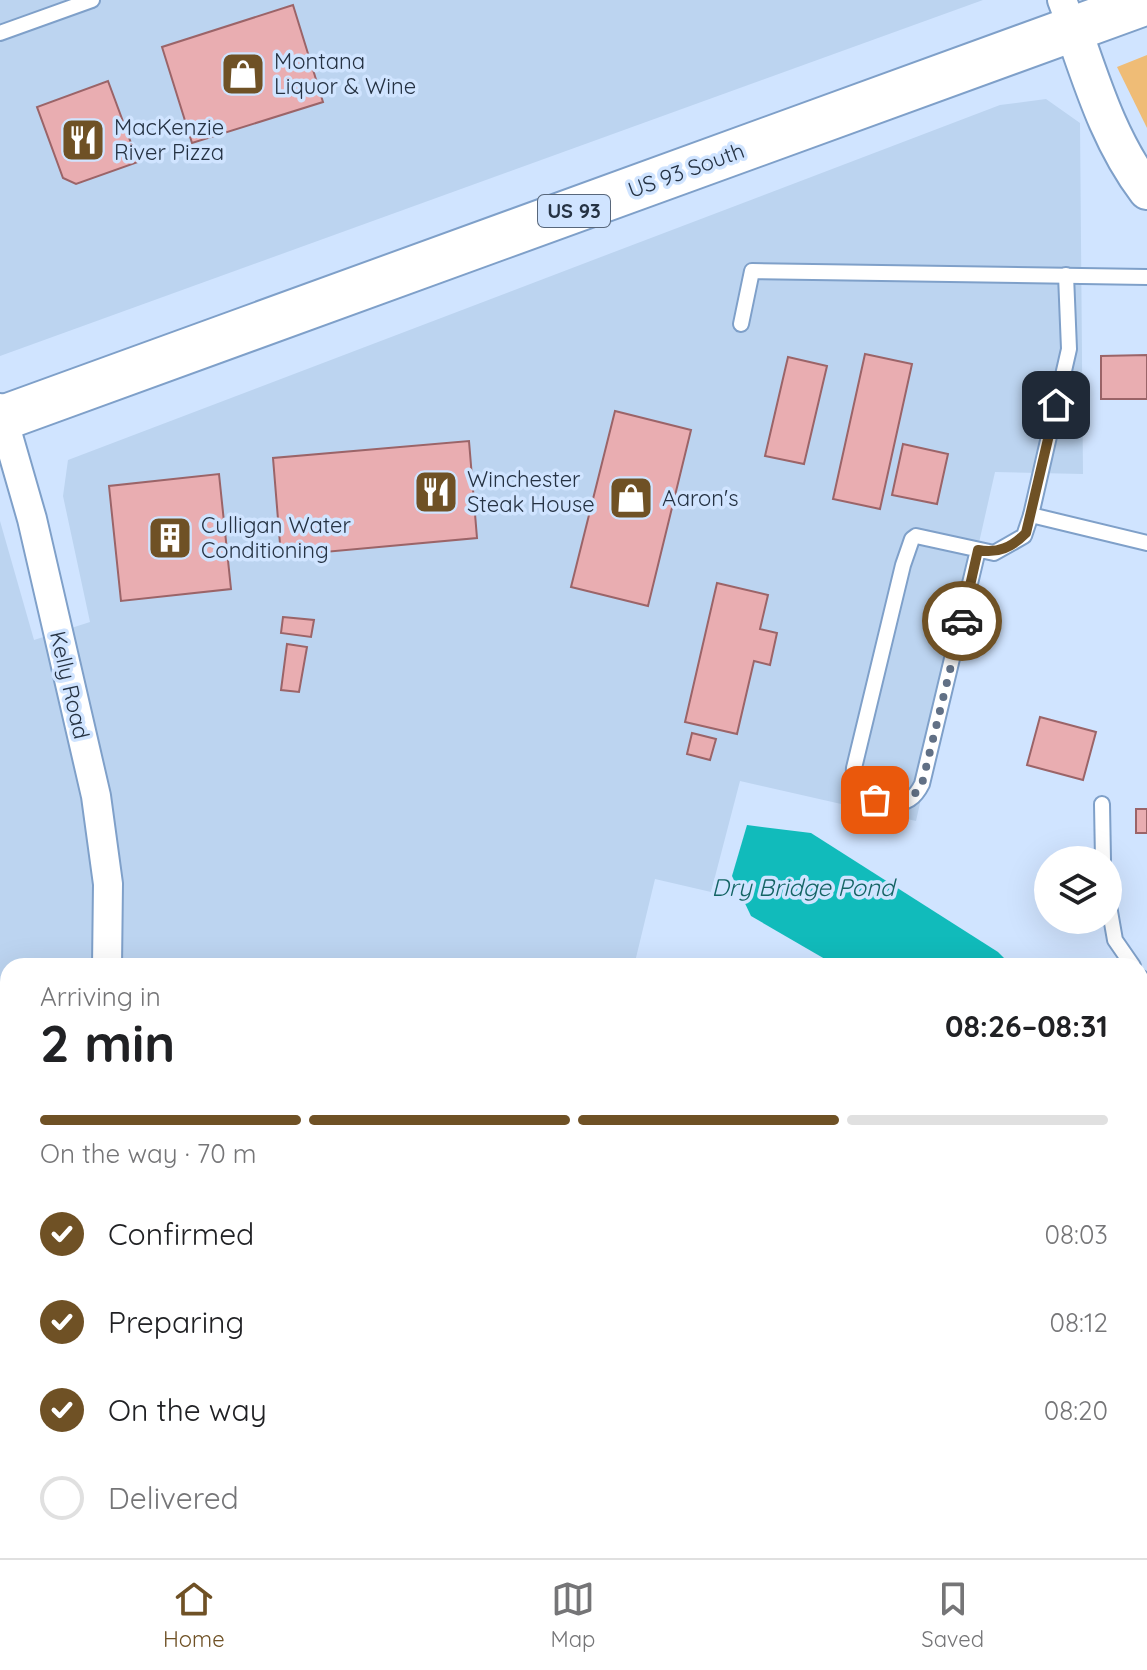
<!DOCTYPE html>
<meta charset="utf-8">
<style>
body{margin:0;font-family:Quicksand,sans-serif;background:#f2f2f2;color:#202124;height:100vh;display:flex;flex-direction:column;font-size:30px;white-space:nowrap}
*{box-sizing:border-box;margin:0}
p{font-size:26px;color:#757577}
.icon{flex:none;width:44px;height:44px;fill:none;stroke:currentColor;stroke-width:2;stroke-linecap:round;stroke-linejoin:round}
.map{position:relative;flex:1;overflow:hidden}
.drawer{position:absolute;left:0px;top:958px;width:1148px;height:600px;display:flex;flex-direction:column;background:#fff;border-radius:24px 24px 0 0;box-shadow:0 8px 32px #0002}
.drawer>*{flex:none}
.buttons{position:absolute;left:1034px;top:846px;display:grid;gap:16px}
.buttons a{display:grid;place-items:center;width:88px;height:88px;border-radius:50%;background:#fff;box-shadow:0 8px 32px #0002;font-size:40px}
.pin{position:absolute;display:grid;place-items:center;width:68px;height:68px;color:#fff;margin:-34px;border-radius:16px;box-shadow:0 4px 12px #0006}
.courier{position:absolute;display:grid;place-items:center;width:80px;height:80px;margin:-40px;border:6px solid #6f5125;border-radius:50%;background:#fff;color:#222;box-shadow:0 2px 10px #0007}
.summary em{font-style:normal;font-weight:700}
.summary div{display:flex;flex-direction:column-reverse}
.summary{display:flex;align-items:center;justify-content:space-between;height:136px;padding:0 40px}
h1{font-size:52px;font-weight:700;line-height:60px}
.bar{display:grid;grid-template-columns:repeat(4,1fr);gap:12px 8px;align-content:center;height:96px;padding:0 40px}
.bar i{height:10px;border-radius:6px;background:#e0e0e0}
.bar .selected{background:#6f5125}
.bar p{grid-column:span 4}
ol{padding:0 40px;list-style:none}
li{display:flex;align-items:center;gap:24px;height:88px}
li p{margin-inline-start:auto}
li .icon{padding:8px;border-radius:50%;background:#6f5125;color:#fff;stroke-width:4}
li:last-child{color:#757577}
li i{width:44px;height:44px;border:4px solid #e0e0e0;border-radius:50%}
.tab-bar{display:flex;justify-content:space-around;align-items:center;height:112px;border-top:2px solid #e0e0e0;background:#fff;font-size:22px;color:#757577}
.tab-bar a{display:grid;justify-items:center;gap:4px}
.tab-bar .selected{color:#6f5125}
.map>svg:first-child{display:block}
.built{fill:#bcd4f0}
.green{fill:#efbc76}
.water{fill:#1bb}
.building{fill:#e9adb1;stroke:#9b6468;stroke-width:2}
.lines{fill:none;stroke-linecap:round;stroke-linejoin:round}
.service-casing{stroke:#7fa0c9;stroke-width:18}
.minor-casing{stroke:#7fa0c9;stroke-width:32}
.tertiary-casing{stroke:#7fa0c9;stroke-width:40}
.primary-casing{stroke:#7fa0c9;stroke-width:48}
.service{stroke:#fff;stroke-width:14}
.minor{stroke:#fff;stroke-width:28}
.tertiary{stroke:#fff;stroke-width:36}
.primary{stroke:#fff;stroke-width:44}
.done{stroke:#617085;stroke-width:8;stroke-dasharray:0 14.4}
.route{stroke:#6f5125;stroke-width:10}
.labels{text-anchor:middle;stroke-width:7;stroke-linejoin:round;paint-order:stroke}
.shield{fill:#d0e4ff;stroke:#58677b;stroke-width:2}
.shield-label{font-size:20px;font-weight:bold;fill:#253243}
.poi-label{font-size:22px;fill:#253243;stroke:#d0e4ff;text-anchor:start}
.street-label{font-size:22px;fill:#253243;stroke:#d0e4ff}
.water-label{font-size:24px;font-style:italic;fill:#146464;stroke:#d0e4ff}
</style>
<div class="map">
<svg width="1147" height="1558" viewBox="0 0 1147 1558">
<rect width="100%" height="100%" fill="#d0e4ff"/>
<g class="built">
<path d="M 0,0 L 983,0 L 0,356 Z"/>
<path d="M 1046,99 L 1080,123 L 1083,474 L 995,472 L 916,821 L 740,781 L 711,892 L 655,879 L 634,966 L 8,966 L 8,1550 L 492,1550 L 490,1558 L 0,1558 L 0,521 L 34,640 L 90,622 L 63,496 L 68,460 L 1000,105 Z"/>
</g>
<path class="green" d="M 1147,55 L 1147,128 L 1117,67 Z"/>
<g class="water">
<path d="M 747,825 L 811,833 L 998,952 L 1012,966 L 837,966 L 751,916 L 732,876 Z"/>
<path d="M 1140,1093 L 1147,1100 L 1147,1262 L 1140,1252 Z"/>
</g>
<g class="building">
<path d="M 293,5 L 323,102 L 192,143 L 162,47 Z"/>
<path d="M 108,81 L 138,162 L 76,184 L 63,178 L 37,107 Z"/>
<path d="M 865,354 L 912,364 L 880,509 L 833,499 Z"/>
<path d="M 1147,355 L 1147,399 L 1101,399 L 1101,356 Z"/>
<path d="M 788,357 L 827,366 L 804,464 L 765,456 Z"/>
<path d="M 615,411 L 691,430 L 648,606 L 571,587 Z"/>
<path d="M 469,441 L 477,538 L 281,556 L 273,458 Z"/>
<path d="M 903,444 L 948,454 L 937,504 L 892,495 Z"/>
<path d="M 219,474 L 231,589 L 121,601 L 109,486 Z"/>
<path d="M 717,583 L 768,595 L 760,629 L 777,633 L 770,665 L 754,661 L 737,734 L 685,722 Z"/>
<path d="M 283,617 L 314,620 L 311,637 L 281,633 Z"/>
<path d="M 287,644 L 307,647 L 299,692 L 281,690 Z"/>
<path d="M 1040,717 L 1096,732 L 1083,780 L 1027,765 Z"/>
<path d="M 692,733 L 716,739 L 710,760 L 687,754 Z"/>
<rect x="1136" y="809" width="11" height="24"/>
<path d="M 0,1013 L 8,1038 L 8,1093 L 0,1096 Z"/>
<path d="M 1140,1453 L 1147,1459 L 1147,1514 L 1140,1507 Z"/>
<path d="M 608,1550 L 671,1550 L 672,1558 L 609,1558 Z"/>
<path d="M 804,1550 L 867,1558 L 803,1558 Z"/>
</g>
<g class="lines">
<g class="service-casing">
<g id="service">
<path d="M 0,33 L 92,0"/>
<path d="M 1066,275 L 1069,349 L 1031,515 L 1147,543"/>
<path d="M 741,324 L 752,271 L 1147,277"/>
<path d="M 978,550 L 922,784 C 919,790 916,795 910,799 C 887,813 851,796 854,768 L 903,565 L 912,539 L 916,536 L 994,553 L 1024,536 L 1031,515"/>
<path d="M 1102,804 L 1103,860"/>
<path d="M 1108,900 L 1115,940 L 1133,966"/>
<path d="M 1140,977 L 1147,984"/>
</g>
</g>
<g class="minor-casing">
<g id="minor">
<path d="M 1062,0 L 1073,29"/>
<path d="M 0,408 L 32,519 L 96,796 L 108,884 L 107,966"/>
<path d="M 0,1380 L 8,1359"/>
<path d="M 1014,1550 L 1021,1558"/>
<path d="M 747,1558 L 749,1550"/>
</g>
</g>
<g class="tertiary-casing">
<path id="tertiary" d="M 1073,29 C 1093,86 1110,142 1147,191"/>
</g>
<g class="primary-casing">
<path id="primary" d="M 0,419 L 1147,2"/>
</g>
<use href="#service" class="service"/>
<use href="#minor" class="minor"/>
<use href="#tertiary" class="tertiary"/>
<use href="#primary" class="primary"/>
</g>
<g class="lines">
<path class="done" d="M 875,800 C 897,805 911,803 922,784 L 962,621"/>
<path class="route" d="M 962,621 L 978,550 C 998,554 1012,547 1026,533 L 1056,405"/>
</g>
<defs>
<g id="shop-square" transform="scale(2.3)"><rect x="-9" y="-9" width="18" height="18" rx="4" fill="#6f5125" stroke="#d0e4ff"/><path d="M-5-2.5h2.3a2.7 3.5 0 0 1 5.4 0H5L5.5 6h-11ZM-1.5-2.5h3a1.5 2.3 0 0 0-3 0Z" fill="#fff"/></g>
<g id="restaurant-square" transform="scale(2.3)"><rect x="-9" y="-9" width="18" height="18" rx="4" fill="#6f5125" stroke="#d0e4ff"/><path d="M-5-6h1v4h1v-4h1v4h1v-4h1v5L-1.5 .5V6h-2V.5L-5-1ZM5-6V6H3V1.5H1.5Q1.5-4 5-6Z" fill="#fff"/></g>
<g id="building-square" transform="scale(2.3)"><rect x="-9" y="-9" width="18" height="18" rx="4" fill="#6f5125" stroke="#d0e4ff"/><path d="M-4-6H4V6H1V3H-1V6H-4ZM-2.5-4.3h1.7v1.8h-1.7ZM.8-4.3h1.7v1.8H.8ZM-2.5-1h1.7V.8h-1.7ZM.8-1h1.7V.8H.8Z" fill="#fff"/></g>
</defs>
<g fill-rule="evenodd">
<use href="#shop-square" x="243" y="74"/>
<use href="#restaurant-square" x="83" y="140"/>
<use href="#restaurant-square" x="436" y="492"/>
<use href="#shop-square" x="631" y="498"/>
<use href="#building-square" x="170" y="538"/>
</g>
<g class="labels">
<rect class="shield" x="538" y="195" width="72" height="32" rx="6"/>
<g class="shield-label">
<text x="574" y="218">US 93</text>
</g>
<g class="poi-label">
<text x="274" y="69">Montana<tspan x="274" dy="25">Liquor &amp; Wine</tspan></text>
<text x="114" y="135">MacKenzie<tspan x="114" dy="25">River Pizza</tspan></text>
<text x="467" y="487">Winchester<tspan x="467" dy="25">Steak House</tspan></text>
<text x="662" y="506">Aaron's</text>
<text x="201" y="533">Culligan Water<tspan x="201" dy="25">Conditioning</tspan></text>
</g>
<g class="street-label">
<text transform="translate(686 170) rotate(-20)" y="8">US 93 South</text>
<text transform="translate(70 685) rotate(77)" y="8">Kelly Road</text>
</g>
<g class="water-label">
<text x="803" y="896">Dry Bridge Pond</text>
</g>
</g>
</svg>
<div class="buttons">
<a><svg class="icon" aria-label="layers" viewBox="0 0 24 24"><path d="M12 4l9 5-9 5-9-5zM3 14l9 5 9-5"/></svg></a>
</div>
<div class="pin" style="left:875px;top:800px;background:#ea580c"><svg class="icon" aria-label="bag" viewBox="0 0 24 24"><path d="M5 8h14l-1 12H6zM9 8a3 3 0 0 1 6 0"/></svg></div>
<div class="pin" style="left:1056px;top:405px;background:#1f2937"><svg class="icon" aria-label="home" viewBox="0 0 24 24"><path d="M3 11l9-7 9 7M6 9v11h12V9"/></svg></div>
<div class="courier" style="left:962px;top:621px"><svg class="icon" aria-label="car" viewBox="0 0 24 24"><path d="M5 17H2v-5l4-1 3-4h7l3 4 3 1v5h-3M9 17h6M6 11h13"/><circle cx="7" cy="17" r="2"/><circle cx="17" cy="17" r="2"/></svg></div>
<section class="drawer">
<div class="summary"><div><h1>2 min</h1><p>Arriving in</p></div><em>08:26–08:31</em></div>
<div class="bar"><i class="selected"></i><i class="selected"></i><i class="selected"></i><i></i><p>On the way · 70 m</p></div>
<ol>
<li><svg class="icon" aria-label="check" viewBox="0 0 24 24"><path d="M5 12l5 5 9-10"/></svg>Confirmed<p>08:03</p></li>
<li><svg class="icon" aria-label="check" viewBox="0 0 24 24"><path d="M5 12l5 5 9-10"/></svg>Preparing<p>08:12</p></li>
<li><svg class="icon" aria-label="check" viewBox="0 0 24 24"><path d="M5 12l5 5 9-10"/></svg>On the way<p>08:20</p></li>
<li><i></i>Delivered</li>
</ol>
</section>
</div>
<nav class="tab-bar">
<a class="selected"><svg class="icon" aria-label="home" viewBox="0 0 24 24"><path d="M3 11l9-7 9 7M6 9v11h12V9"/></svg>Home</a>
<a><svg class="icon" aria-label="map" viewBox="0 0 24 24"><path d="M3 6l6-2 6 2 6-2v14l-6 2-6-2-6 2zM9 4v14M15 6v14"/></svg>Map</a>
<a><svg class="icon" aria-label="saved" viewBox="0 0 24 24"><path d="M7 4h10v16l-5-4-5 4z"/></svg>Saved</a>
</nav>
